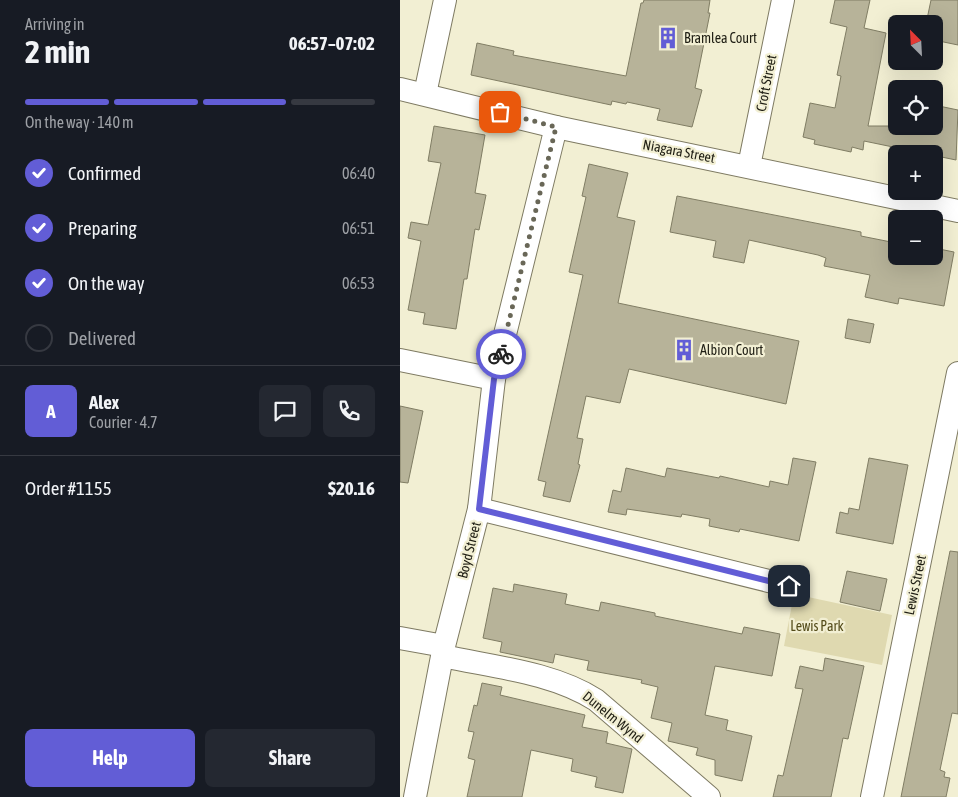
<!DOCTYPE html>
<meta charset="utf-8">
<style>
body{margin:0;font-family:"Asap Condensed",sans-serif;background:#242831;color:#f1f3f6;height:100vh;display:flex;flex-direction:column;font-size:19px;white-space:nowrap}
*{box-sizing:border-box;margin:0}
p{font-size:16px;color:#9ea1a6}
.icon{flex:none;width:28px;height:28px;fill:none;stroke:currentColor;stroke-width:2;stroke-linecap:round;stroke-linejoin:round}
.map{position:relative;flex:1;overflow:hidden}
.drawer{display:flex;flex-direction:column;background:#171b24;width:400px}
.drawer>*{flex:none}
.needle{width:32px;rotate:336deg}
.controls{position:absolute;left:488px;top:15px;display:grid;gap:10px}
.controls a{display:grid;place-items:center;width:55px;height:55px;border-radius:8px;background:#171b24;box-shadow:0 5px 20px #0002;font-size:25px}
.pin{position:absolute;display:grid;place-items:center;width:42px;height:42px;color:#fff;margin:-21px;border-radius:10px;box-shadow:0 2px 8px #0006}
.courier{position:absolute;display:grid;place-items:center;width:50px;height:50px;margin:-25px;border:4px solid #625dd6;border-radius:50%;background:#fff;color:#222;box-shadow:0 1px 6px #0007}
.summary em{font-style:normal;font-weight:700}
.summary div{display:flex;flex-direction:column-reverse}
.summary{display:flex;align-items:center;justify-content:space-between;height:85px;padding:0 25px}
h1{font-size:32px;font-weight:700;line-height:38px}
.bar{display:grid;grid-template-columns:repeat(4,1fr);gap:8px 5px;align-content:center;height:60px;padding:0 25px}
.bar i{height:6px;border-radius:4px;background:#363941}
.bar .selected{background:#625dd6}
.bar p{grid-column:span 4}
.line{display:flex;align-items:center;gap:12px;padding:0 25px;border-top:1px solid #363941}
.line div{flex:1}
.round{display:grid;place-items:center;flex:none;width:52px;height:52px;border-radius:8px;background:#242831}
ol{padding:0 25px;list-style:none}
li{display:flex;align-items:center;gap:15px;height:55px}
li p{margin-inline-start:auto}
li .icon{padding:5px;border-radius:50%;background:#625dd6;color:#fff;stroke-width:4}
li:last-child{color:#9ea1a6}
li i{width:28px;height:28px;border:2px solid #363941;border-radius:50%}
.button{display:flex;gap:10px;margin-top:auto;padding:10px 25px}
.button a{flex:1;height:58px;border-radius:8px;background:#625dd6;color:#fff;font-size:20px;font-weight:700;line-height:58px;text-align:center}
.button a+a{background:#242831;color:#f1f3f6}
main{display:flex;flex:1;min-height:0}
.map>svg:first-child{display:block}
.green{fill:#dfd9b0}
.building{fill:#b7b399;stroke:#807d64}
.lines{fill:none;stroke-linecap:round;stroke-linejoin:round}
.minor-casing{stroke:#7e7a62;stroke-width:24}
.minor{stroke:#fff;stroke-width:22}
.done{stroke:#696757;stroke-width:5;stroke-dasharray:0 9}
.route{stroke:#625dd6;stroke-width:6}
.labels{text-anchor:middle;stroke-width:4.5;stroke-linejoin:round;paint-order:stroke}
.poi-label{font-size:14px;fill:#1f1e14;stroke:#f2efd3;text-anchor:start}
.street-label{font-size:14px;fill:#1f1e14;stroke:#f2efd3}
.park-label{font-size:14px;fill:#544c1a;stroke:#f2efd3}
</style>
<main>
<section class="drawer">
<div class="summary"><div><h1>2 min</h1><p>Arriving in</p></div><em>06:57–07:02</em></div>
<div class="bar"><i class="selected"></i><i class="selected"></i><i class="selected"></i><i></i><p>On the way · 140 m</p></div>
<ol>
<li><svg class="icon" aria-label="check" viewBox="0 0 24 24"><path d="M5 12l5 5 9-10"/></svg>Confirmed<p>06:40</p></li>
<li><svg class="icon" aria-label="check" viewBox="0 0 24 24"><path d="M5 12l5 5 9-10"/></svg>Preparing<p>06:51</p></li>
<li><svg class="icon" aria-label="check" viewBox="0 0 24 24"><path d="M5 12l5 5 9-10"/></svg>On the way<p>06:53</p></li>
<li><i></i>Delivered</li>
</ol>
<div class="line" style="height:90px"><b class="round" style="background:#625dd6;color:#fff">A</b><div><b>Alex</b><p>Courier · 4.7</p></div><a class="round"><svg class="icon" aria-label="chat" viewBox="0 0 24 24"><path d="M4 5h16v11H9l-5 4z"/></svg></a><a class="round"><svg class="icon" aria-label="phone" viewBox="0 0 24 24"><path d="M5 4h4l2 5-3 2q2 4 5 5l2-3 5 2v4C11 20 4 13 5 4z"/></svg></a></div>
<div class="line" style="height:65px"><div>Order #1155</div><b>$20.16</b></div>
<div class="button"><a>Help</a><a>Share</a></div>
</section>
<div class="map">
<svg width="558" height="797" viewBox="0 0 558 797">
<rect width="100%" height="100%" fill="#f2efd3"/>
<path class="green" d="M 394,594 L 492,615 L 482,665 L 384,646 Z"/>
<g class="building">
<path d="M 244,0 L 310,0 L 308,13 L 310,13 L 295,88 L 302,90 L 292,127 L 257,120 L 260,109 L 227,102 L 226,104 L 212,101 L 211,105 L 71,75 L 77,43 L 114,51 L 113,55 L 226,76 L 241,3 L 243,3 Z"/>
<path d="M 435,0 L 470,0 L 464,28 L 486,33 L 468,126 L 534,126 L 534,105 L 558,110 L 556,160 L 464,141 L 463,150 L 452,147 L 451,152 L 414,144 L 415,140 L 403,137 L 410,103 L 435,108 L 441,76 L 437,75 L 447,27 L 430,23 Z"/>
<path d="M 531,0 L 558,0 L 558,45 L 534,40 L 534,24 L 526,24 Z"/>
<path d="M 34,126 L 85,135 L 75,193 L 86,195 L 79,230 L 75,229 L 67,279 L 64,279 L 56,329 L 23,324 L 25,313 L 8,310 L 21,241 L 8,238 L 11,222 L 28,225 L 41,163 L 28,161 Z"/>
<path d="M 189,164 L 228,173 L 217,217 L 235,221 L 218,303 L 399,341 L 386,404 L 229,369 L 220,403 L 186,396 L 177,438 L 183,439 L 178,464 L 180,465 L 170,502 L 143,496 L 146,482 L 138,480 L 183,275 L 169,272 L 186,197 L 182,196 Z"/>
<path d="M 277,196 L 461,232 L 461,236 L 496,243 L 496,256 L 534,256 L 534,248 L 554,252 L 544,306 L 499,298 L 498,304 L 465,297 L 470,275 L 424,266 L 426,258 L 418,255 L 349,240 L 344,263 L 313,257 L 316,241 L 270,232 Z"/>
<path d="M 448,319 L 474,324 L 470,343 L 445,338 Z"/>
<path d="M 0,406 L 23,411 L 8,483 L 0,482 Z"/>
<path d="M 393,458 L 416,462 L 399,541 L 340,529 L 339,532 L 309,526 L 310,519 L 282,514 L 281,517 L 227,509 L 226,515 L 208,512 L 213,490 L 221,492 L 226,468 L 265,477 L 267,468 L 319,478 L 320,476 L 369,487 L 370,481 L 388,485 Z"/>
<path d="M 469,458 L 508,465 L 493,544 L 436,533 L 440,512 L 448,514 L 449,508 L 459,510 Z"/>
<path d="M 550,551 L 558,552 L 558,714 L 552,713 L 540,770 L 545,772 L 544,777 L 550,778 L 546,797 L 501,797 Z"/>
<path d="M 447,571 L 487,579 L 480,611 L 440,602 Z"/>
<path d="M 114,584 L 167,594 L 165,604 L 199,611 L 201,602 L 255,613 L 255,616 L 342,634 L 344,627 L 380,634 L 372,676 L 315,666 L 305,715 L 328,720 L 326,730 L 352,736 L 342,781 L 315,775 L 315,760 L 296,755 L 298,748 L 268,741 L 272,723 L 251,718 L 258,687 L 241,683 L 242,680 L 187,670 L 189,661 L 155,654 L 153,663 L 100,652 L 102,642 L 83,638 L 93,588 L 113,592 Z"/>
<path d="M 425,658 L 464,666 L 448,739 L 443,738 L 431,797 L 373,797 L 378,775 L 383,776 L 403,689 L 395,688 L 400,666 L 423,671 Z"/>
<path d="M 82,683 L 102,687 L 100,695 L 185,715 L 182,727 L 208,732 L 206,743 L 232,749 L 223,793 L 195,787 L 197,777 L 171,771 L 173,759 L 131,750 L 122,797 L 67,797 L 75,760 L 68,758 L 74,732 L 68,731 L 74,705 L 77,706 Z"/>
</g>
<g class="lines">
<g class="minor-casing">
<g id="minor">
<path d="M 0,89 L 156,127 L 558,211"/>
<path d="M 25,94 L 45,0"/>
<path d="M 349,166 L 383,0"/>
<path d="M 0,360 L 94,379"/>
<path d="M 79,509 L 389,586"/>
<path d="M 0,638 L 44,646"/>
<path d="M 43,656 C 93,667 152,672 196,700 L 309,797"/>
<path d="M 15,797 L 44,646 L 79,509 L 94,379 L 156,127"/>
<path d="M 472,797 L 558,373"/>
</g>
</g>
<use href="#minor" class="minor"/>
</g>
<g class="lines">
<path class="done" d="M 100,112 L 156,127 L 101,354"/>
<path class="route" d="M 101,354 L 94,379 L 79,509 L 389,586"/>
</g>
<defs>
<g id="building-bare" transform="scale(1.725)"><path d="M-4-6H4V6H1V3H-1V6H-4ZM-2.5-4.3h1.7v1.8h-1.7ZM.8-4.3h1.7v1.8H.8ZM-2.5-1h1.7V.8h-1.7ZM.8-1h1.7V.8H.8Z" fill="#625dd6" stroke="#f2efd3" stroke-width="2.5" paint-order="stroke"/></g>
</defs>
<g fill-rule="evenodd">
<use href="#building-bare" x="268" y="38"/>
<use href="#building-bare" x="284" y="350"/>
</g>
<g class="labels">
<g class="poi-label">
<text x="284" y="43">Bramlea Court</text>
<text x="300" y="355">Albion Court</text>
</g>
<g class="street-label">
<text transform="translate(366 83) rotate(-79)" y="5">Croft Street</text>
<text transform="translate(279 151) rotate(11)" y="5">Niagara Street</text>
<text transform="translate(69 550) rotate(-76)" y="5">Boyd Street</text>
<text transform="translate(515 585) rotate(-78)" y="5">Lewis Street</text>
<text transform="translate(213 717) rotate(39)" y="5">Dunelm Wynd</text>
</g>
<g class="park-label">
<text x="417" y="631">Lewis Park</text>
</g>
</g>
</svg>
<div class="controls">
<a><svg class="needle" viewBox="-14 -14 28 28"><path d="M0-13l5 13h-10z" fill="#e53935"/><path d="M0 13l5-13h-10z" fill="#9ea1a6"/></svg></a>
<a><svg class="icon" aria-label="locate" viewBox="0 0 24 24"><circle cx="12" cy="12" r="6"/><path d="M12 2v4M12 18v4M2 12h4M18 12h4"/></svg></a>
<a>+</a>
<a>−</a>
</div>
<div class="pin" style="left:100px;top:112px;background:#ea580c"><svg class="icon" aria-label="bag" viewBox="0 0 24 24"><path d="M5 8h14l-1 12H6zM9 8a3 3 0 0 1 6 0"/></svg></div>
<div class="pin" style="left:389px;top:586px;background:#1f2937"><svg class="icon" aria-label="home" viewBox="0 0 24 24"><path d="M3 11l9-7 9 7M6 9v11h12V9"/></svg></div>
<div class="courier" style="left:101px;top:354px"><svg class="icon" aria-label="bike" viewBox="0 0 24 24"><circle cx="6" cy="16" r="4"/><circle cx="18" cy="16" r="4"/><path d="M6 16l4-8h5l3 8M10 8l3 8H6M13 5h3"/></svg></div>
</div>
</main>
